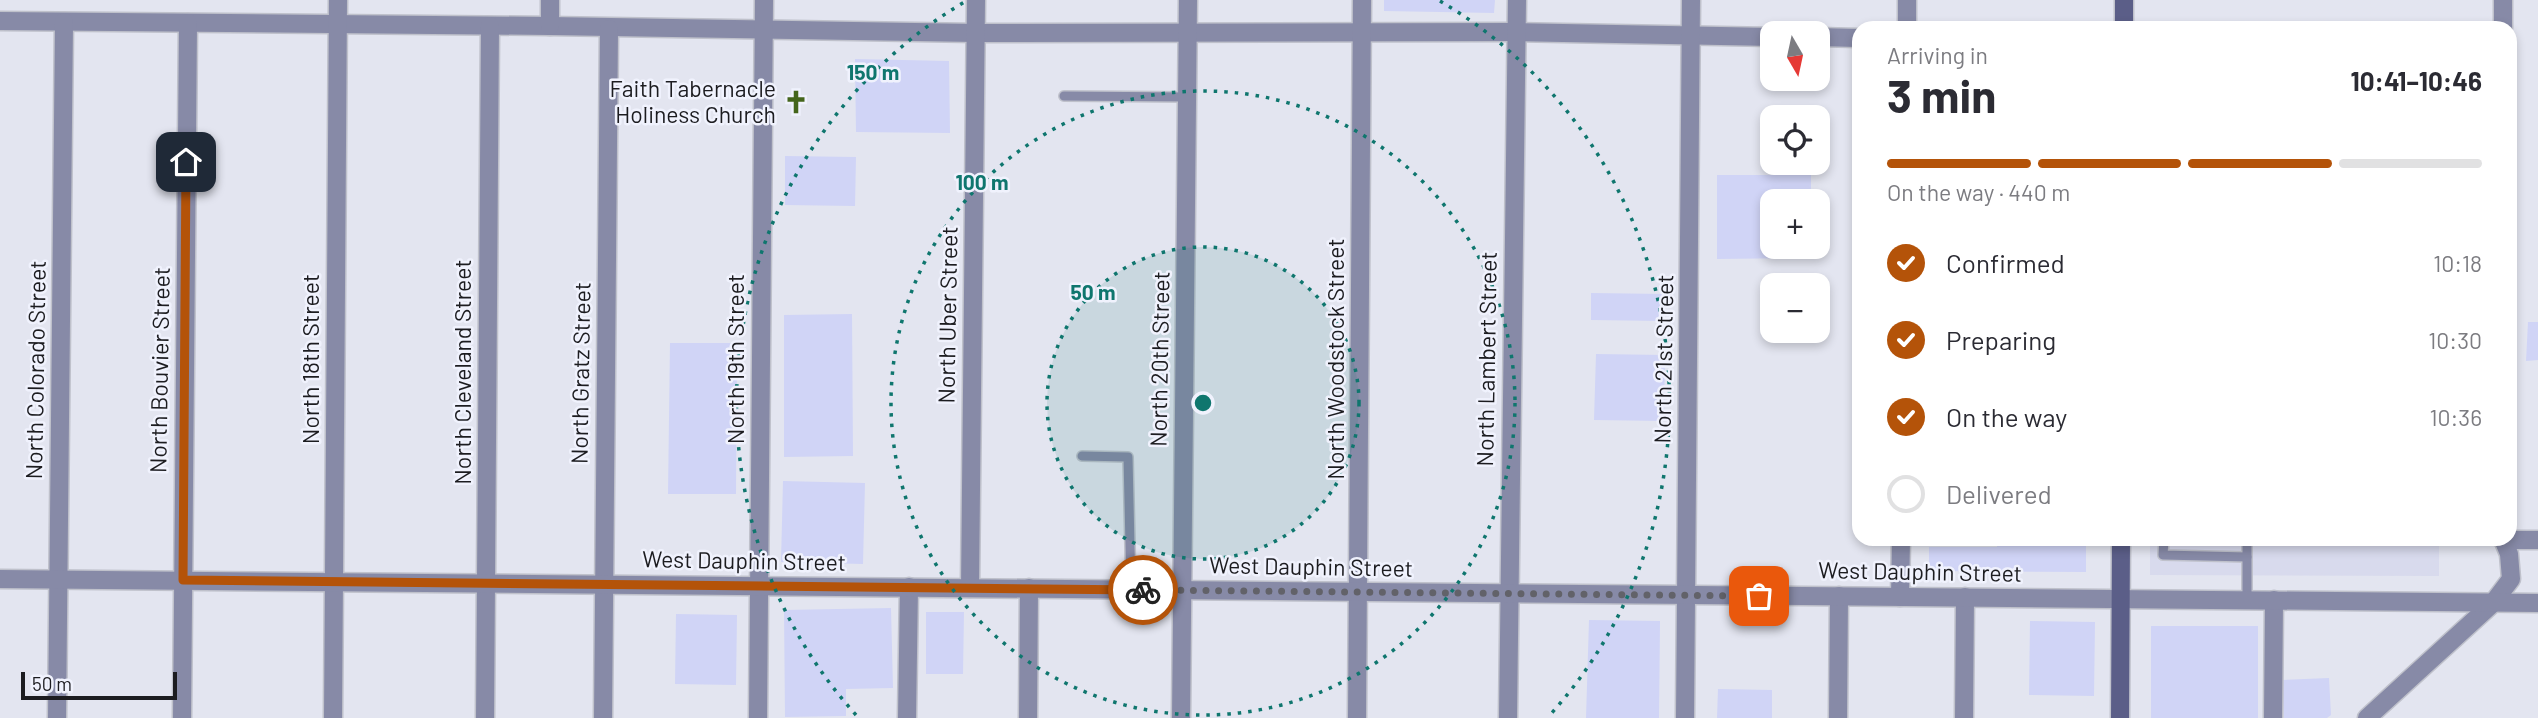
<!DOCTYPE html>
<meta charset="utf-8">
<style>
body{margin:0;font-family:Barlow,sans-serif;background:#f2f2f3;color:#2b2b33;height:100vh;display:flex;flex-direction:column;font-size:26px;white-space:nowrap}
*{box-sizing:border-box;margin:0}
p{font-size:23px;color:#7c7c81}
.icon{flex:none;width:38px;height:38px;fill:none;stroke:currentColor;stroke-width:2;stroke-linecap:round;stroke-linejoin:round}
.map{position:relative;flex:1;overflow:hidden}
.sheet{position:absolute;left:1852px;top:21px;width:665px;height:525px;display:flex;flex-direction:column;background:#fff;border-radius:21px;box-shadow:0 4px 10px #0003}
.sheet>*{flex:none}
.needle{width:46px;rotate:171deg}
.tools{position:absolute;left:1760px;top:21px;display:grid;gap:14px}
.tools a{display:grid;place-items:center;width:70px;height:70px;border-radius:14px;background:#fff;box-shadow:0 4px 10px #0003;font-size:35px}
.scale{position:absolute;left:21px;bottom:18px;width:156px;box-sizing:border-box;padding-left:7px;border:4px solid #1c1c20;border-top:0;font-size:19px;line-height:24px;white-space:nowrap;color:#1c1c20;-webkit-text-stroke:5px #f0f2fd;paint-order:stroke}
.pin{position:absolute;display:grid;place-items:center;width:60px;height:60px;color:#fff;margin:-30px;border-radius:14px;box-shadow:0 4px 10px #0006}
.courier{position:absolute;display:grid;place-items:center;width:70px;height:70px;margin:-35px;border:5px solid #b45309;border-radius:50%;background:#fff;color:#222;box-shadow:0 2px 9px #0007}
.headline em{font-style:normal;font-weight:700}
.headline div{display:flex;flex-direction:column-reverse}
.headline{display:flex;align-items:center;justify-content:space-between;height:119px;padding:0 35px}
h1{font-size:46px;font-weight:700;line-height:52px}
.bar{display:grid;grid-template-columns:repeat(4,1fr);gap:10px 7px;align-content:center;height:84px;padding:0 35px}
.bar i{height:9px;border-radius:5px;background:#e1e1e2}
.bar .on{background:#b45309}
.bar p{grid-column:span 4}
ol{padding:0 35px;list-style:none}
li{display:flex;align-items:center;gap:21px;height:77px}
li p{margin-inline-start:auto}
li .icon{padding:7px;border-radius:50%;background:#b45309;color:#fff;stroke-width:4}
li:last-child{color:#7c7c81}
li i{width:38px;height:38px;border:4px solid #e1e1e2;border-radius:50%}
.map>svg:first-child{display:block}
.built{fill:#d8daed}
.green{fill:#d0d4f6}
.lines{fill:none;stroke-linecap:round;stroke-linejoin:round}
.service-casing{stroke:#bfc1cb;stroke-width:12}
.minor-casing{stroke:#bfc1cb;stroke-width:21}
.tertiary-casing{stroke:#bfc1cb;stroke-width:21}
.secondary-casing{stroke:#bfc1cb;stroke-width:21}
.service{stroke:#878aa7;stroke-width:9}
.minor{stroke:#878aa7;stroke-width:18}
.tertiary{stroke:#878aa7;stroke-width:18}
.secondary{stroke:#5b5e88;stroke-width:18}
.done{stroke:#626269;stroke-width:7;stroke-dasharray:0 12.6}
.route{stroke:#b45309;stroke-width:9}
.ring{fill:none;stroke:#0f766e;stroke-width:3.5;stroke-dasharray:3.5 7}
.labels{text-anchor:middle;stroke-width:5;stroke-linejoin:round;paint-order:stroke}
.poi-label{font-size:23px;fill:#1c1c20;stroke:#f0f2fd;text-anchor:end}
.street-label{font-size:23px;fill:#1c1c20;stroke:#f0f2fd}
.centre{fill:#0f766e;stroke:#f0f2fd;stroke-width:3.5}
.ring-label{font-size:21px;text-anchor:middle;font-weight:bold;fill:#0f766e;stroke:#f0f2fd;stroke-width:5;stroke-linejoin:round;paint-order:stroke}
</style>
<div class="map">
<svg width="2538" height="718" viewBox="0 0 2538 718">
<rect width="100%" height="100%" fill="#e3e5f0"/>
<path class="built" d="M 2150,539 L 2439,539 L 2439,576 L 2150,575 Z"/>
<g class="green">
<path d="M 1384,0 L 1495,0 L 1494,13 L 1384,11 Z"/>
<path d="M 855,59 L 949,61 L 950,133 L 856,132 Z"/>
<path d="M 785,156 L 856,157 L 855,206 L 785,205 Z"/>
<path d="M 1717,175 L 1811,175 L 1811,201 L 1773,201 L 1773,247 L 1811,247 L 1811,258 L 1717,259 Z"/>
<path d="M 1591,293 L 1665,294 L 1664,321 L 1591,320 Z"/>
<path d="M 852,314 L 853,456 L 784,457 L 784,315 Z"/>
<path d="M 2528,322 L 2538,322 L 2538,360 L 2526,361 Z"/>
<path d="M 670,343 L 737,343 L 736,494 L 668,494 Z"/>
<path d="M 1596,354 L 1665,355 L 1664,421 L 1594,420 Z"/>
<path d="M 783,481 L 865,483 L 863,564 L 781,562 Z"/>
<path d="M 1997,539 L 2086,539 L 2086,572 L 1929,571 L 1929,547 L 1997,547 Z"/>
<path d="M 891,608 L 893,688 L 846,689 L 846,716 L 785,717 L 784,610 Z"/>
<path d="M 926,612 L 964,612 L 963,674 L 926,674 Z"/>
<path d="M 676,614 L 737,615 L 736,685 L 675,684 Z"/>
<path d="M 1589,620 L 1660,621 L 1659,718 L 1586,718 Z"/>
<path d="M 2030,621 L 2095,622 L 2094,696 L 2029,695 Z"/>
<rect x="2151" y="626" width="107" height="92"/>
<path d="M 2329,678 L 2331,715 L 2327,718 L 2284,718 L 2282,680 Z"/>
<path d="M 1718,689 L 1772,690 L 1772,718 L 1717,718 Z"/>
</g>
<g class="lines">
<g class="service-casing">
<g id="service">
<path d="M 1064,96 L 1187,97"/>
<path d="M 1082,456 L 1128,457 L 1131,590"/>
<path d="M 2164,539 L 2163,555 L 2247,557"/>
<path d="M 2247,600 L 2247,539"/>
</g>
</g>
<g class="minor-casing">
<g id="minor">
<path d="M 0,21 L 550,26 L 976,33 L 1517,32 L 1773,37"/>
<path d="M 550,26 L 550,0"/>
<path d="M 1907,28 L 1907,0"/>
<path d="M 2503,28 L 2503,0"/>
<path d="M 1818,37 L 1858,38"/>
<path d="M 2503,540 L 2538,540"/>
<path d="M 970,588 L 976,0"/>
<path d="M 1900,597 L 1901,539"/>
<path d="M 57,718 L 64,22"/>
<path d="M 182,718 L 188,23"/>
<path d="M 333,718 L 338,0"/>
<path d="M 485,718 L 490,26"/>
<path d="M 603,718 L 609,29"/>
<path d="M 758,718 L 764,0"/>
<path d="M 907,718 L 909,587"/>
<path d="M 1028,718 L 1029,588"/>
<path d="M 1181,718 L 1188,0"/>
<path d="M 1357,718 L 1362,0"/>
<path d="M 1508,718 L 1517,0"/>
<path d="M 1685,718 L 1691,0"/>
<path d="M 1838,718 L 1839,596"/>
<path d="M 1964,718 L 1965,597"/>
<path d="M 2273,718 L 2274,600"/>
<path d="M 2367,718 L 2493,603 L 2511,579 L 2509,554 L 2503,539"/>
</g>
</g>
<g class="tertiary-casing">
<path id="tertiary" d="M 0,579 L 2538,603"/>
</g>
<g class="secondary-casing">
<g id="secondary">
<path d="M 2124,28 L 2124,0"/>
<path d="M 2120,718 L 2121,539"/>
</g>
</g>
<use href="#service" class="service"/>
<use href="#minor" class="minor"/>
<use href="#tertiary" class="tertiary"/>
<use href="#secondary" class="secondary"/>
</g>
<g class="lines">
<path class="done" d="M 1143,590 L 1759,596"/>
<path class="route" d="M 186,162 L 183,580 L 1143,590"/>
</g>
<circle cx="1203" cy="403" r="156" fill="#0f766e" fill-opacity=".12"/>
<g class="ring">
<circle cx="1203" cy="403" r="156"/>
<circle cx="1203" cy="403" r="312"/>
<path d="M856 715A467 467 0 0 1 966 1M1440 1A467 467 0 0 1 1550 715"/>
</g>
<defs>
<g id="church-bare" transform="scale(1.89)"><path d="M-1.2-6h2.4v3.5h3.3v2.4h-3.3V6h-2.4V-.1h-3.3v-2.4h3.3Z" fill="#44651b" stroke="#f0f2fd" stroke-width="2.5" paint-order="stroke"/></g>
</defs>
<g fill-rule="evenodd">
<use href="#church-bare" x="796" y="102"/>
</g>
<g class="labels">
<g class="poi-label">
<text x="776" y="97">Faith Tabernacle<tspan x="776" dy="26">Holiness Church</tspan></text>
</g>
<g class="street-label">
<text transform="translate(948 315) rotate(-89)" y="8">North Uber Street</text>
<text transform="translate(311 359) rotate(-90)" y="8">North 18th Street</text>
<text transform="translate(736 359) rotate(-90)" y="8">North 19th Street</text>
<text transform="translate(1160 359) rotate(-89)" y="8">North 20th Street</text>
<text transform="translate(1336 359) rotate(-90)" y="8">North Woodstock Street</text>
<text transform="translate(1487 359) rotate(-89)" y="8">North Lambert Street</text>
<text transform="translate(1664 359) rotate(-89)" y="8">North 21st Street</text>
<text transform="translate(36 370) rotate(-89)" y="8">North Colorado Street</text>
<text transform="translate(160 370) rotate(-89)" y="8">North Bouvier Street</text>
<text transform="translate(463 372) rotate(-90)" y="8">North Cleveland Street</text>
<text transform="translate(581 373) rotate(-89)" y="8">North Gratz Street</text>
<text transform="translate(744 561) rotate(1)" y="8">West Dauphin Street</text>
<text transform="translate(1311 567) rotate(1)" y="8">West Dauphin Street</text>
<text transform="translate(1920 572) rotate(1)" y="8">West Dauphin Street</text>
</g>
</g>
<circle cx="1203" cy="403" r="10" class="centre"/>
<g class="ring-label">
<text x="873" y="80">150 m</text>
<text x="982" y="190">100 m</text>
<text x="1093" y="300">50 m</text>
</g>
</svg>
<div class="tools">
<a><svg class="needle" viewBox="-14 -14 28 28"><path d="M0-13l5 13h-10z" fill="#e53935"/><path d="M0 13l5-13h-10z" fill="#7c7c81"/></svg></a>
<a><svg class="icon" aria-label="locate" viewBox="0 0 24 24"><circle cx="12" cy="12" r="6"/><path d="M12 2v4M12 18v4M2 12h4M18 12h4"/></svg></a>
<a>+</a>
<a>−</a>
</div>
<div class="scale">50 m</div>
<div class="pin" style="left:1759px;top:596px;background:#ea580c"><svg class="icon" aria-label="bag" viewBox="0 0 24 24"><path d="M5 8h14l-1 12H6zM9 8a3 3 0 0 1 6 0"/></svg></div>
<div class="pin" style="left:186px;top:162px;background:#1f2937"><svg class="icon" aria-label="home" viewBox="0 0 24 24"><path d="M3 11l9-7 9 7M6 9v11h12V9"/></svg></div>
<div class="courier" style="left:1143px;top:590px"><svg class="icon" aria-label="bike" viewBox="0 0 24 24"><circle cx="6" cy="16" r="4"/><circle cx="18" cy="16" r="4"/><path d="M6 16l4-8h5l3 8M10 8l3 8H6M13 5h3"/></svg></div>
<section class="sheet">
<div class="headline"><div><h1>3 min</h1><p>Arriving in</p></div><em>10:41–10:46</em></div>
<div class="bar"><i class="on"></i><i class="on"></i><i class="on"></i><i></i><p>On the way · 440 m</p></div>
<ol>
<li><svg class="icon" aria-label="check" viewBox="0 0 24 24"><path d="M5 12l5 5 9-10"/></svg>Confirmed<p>10:18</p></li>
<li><svg class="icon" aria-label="check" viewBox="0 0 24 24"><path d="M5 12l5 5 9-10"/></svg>Preparing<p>10:30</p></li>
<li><svg class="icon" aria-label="check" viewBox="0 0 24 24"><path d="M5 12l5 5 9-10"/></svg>On the way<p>10:36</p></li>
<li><i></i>Delivered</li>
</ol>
</section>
</div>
